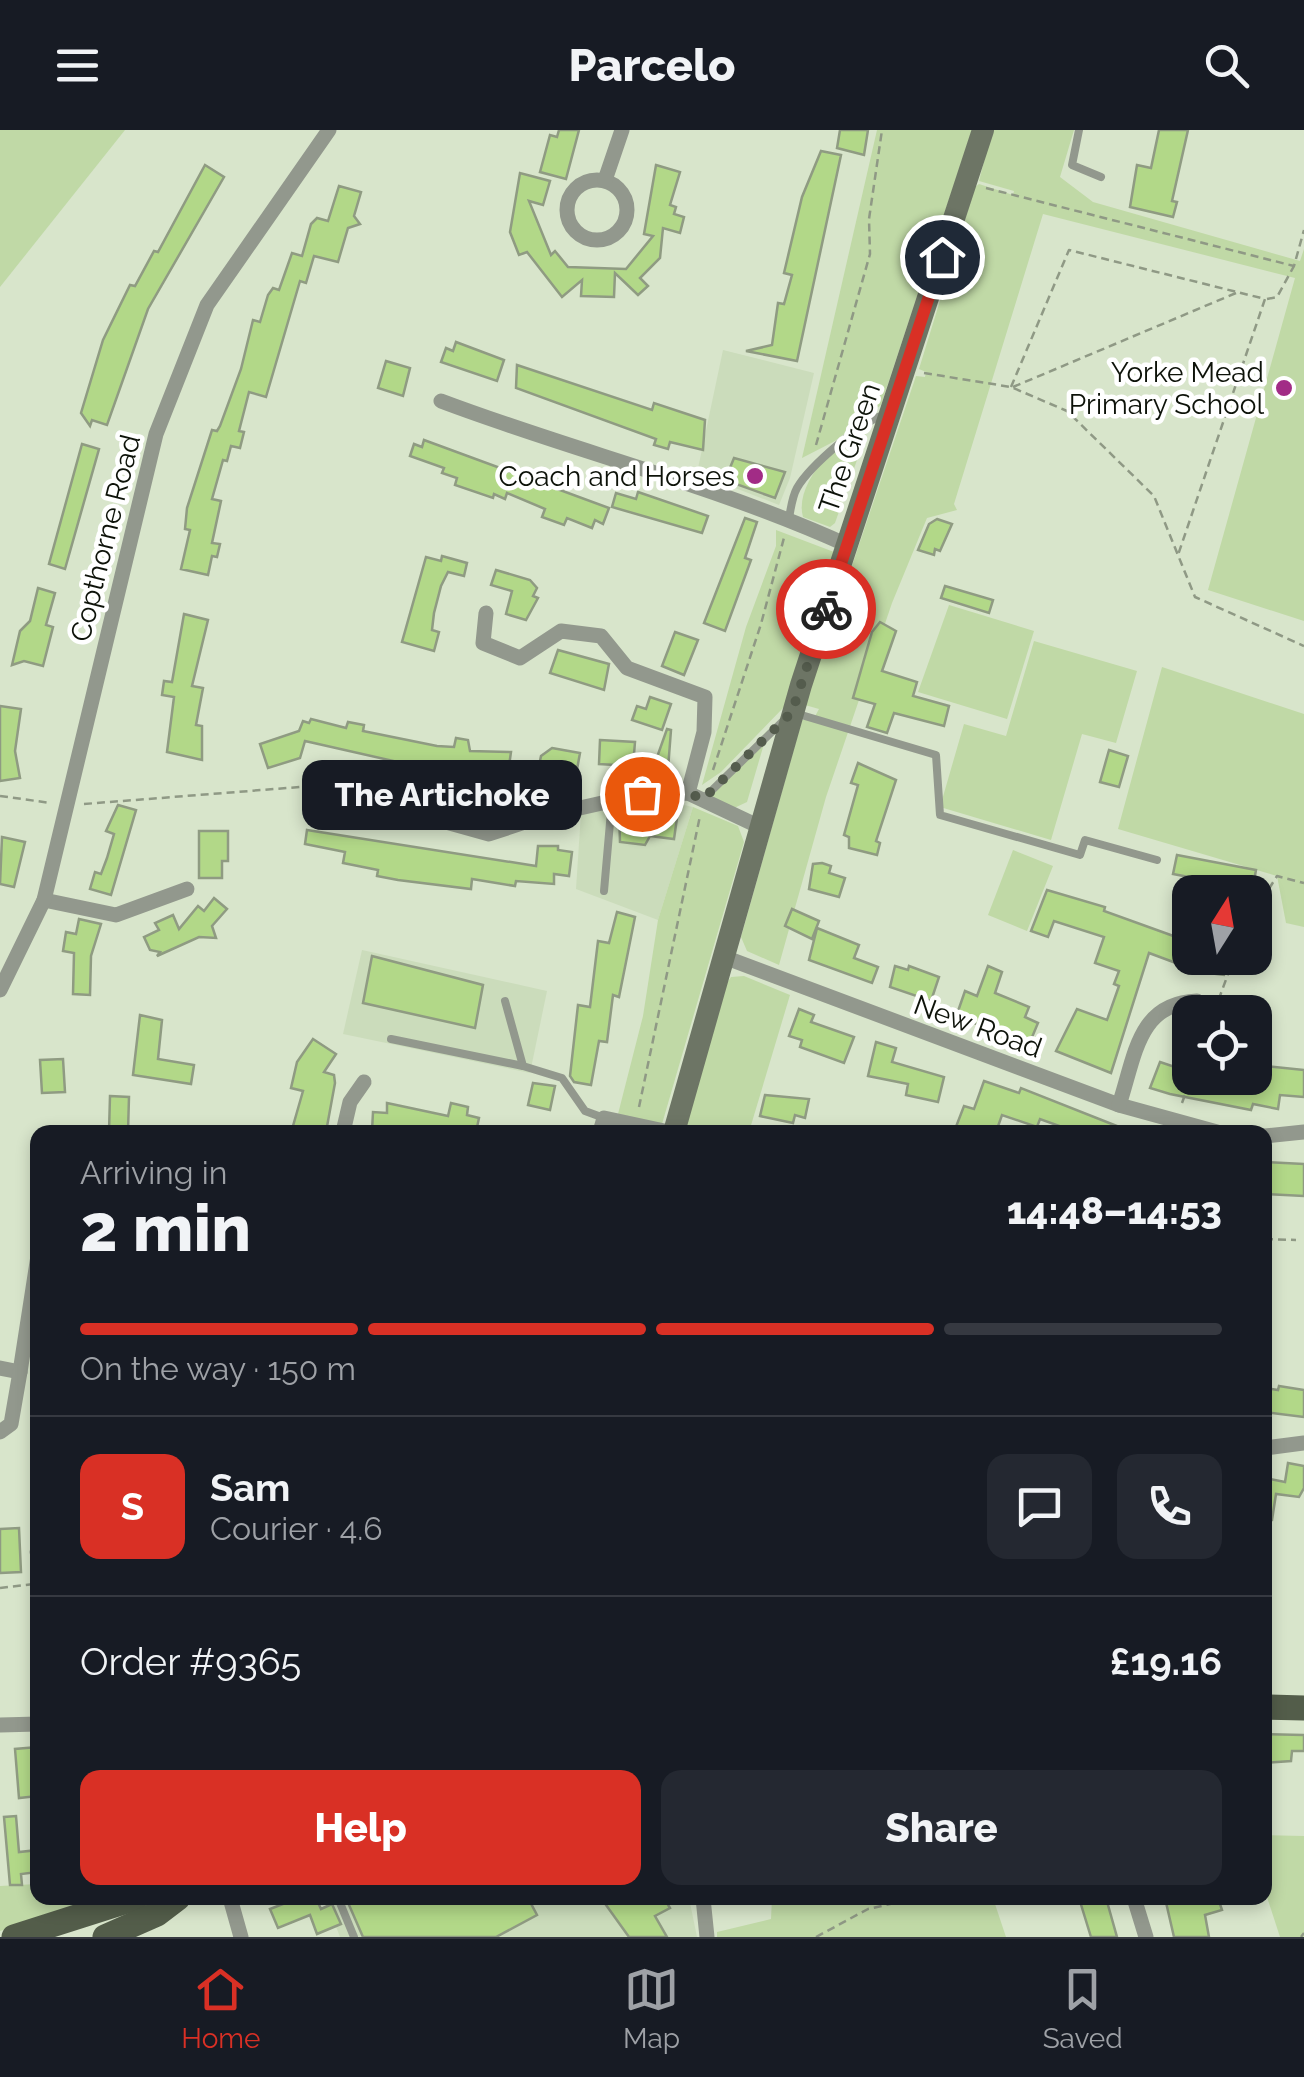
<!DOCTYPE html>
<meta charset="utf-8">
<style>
body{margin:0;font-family:Raleway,sans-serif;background:#242831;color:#f1f3f6;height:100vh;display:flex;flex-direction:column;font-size:38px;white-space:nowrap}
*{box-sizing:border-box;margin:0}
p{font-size:32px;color:#9ea1a6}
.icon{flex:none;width:55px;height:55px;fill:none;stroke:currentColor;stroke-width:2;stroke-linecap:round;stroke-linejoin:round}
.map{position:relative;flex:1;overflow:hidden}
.drawer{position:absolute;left:30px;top:995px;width:1242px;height:780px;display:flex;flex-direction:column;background:#171b24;border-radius:20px;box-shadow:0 5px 15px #0003}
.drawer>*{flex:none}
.needle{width:65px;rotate:11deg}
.buttons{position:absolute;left:1172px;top:745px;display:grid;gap:20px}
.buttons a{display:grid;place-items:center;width:100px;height:100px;border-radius:20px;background:#171b24;box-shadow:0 5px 15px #0003;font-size:50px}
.pin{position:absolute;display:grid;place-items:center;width:85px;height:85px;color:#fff;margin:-42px;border:5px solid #fff;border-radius:50%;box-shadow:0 2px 10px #0007}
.courier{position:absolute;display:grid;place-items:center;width:100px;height:100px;margin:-50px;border:8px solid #d93025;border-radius:50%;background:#fff;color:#222;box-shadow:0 2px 12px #0007}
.bubble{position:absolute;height:70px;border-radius:20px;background:#171b24;box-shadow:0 5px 15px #0003;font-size:32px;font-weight:800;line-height:70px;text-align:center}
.head em{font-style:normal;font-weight:800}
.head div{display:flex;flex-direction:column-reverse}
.head{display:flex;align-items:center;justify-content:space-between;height:170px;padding:0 50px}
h1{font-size:65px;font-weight:800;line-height:75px}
.bar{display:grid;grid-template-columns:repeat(4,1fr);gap:15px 10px;align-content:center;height:120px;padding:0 50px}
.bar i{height:12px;border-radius:8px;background:#363941}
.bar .current{background:#d93025}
.bar p{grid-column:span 4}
.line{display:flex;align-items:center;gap:25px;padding:0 50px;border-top:2px solid #363941}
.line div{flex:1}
.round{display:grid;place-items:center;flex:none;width:105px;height:105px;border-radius:20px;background:#242831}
.action{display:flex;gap:20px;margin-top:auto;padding:20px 50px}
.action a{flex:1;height:115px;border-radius:20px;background:#d93025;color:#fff;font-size:40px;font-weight:800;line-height:115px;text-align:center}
.action a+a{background:#242831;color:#f1f3f6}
header{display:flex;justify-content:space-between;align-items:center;height:130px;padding:0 50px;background:#171b24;font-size:45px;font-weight:800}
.dock{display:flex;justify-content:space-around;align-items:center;height:140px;border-top:2px solid #363941;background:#171b24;font-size:28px;color:#9ea1a6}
.dock a{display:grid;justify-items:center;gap:5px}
.dock .current{color:#d93025}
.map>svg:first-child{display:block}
.built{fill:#cbdcbb}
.green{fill:#c0d9a6}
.building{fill:#b2d888;stroke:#8f9b82;stroke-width:2.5}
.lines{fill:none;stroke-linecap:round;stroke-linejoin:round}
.path{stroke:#8f9985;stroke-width:2.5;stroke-dasharray:8 5;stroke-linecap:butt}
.lane{stroke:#92988d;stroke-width:8}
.street{stroke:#92988d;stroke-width:15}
.secondary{stroke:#6d7565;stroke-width:22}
.primary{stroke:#535d4a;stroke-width:25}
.done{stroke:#545c4d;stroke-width:10;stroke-dasharray:0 18}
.route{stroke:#d93025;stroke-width:12}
.poi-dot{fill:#a22c86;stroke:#fff;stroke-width:4}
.labels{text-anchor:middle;stroke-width:9;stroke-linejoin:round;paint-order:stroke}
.poi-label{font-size:28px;fill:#0d1209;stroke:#fff;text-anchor:end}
.street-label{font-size:28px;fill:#0d1209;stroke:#fff}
</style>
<header><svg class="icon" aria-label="menu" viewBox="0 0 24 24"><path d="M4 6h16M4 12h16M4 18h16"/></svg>Parcelo<svg class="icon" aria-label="search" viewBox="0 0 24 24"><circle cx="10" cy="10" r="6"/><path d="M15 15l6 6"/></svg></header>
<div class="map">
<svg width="1304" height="1807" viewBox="0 0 1304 1807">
<rect width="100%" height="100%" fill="#d8e5cb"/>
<g class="built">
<path d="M 723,220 L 814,243 L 790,348 L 779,375 L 697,343 Z"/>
<path d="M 637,665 L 693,677 L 658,790 L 576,759 L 581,683 Z"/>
<path d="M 362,820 L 547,861 L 530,943 L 343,904 Z"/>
<path d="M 325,1768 L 689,1768 L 697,1807 L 340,1807 Z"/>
</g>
<g class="green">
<path d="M 0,0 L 125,0 L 0,157 Z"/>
<path d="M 877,0 L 972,0 L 881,275 L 835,311 L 802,328 Z"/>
<path d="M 992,0 L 1074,0 L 1060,47 L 1093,72 L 1300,131 L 1304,119 L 1304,491 L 1208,460 L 1295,148 L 1043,84 L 954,374 L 957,380 L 927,388 L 892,473 L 826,667 L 779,835 L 747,821 L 741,807 L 802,590 L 813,590 L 819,579 L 805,575 L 916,246 L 925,247 L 926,242 L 919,239 L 975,57 L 979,54 L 1013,65 L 1014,61 L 979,51 Z"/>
<path d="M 871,290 L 835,393 L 830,397 L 803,387 C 793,351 843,306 871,290 Z"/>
<path d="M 776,400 L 834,422 L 786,575 L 721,642 L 702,655 L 746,497 L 776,416 Z"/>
<path d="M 949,475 L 1034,501 L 1007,589 L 918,562 Z"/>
<path d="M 1034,511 L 1137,541 L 1116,613 L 1082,604 L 1051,710 L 940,677 L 964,594 L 1006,606 Z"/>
<path d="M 1162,537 L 1304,584 L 1304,797 L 1286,793 L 1277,746 L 1118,699 Z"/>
<path d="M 768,600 L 747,672 L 732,679 L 711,668 L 712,658 Z"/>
<path d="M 693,677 L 738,696 L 744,712 L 662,994 L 618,984 L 643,886 L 658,790 Z"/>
<path d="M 1013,720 L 1053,736 L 1027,801 L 988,785 Z"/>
<path d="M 744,846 L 790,865 L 749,1002 L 681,1002 L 722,860 L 731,847 Z"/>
<path d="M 1265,1705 L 1304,1706 L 1304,1807 L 1280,1807 L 1265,1761 Z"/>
<path d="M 37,1754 L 38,1768 L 111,1768 L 0,1801 L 0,1756 Z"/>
<path d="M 772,1768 L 993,1768 L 1006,1807 L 717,1807 L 717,1802 L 771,1789 Z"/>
</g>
<g class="building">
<path d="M 559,0 L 579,0 L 566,49 L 540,42 L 550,5 L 557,7 Z"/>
<path d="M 840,0 L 868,0 L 864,25 L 837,18 Z"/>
<path d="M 1159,0 L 1188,0 L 1172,71 L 1177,72 L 1173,87 L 1130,77 L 1137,35 L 1151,38 Z"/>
<path d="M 821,21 L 841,25 L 797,231 L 746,221 L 772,215 L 778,173 L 784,174 L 792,145 L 784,143 L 802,67 Z"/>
<path d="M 205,35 L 224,47 L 148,179 L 107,295 L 92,290 L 90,296 L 81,283 L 103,210 L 130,155 L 135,156 L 154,121 L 158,122 Z"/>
<path d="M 656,35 L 680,42 L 670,75 L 676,77 L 674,84 L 684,87 L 680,103 L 663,98 L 660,128 L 640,148 L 648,156 L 638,165 L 615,143 L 614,167 L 581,166 L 582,150 L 562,167 L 527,122 L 519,125 L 510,102 L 520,43 L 550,51 L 543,75 L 529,71 L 551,125 L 555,121 L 568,137 L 626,139 L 653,106 L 644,104 Z"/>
<path d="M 339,56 L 361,62 L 354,86 L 360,94 L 348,98 L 338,132 L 314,126 L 306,153 L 300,151 L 266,267 L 249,262 L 239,301 L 244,302 L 240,318 L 231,316 L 227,331 L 223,330 L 212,369 L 221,371 L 212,413 L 220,414 L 217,427 L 212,426 L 208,445 L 181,439 L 190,400 L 185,399 L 187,378 L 212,300 L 217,301 L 220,296 L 241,239 L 253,190 L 260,192 L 268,165 L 273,158 L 279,160 L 292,123 L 302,126 L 311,94 L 317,88 L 328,91 Z"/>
<path d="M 456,212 L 504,230 L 497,251 L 441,232 L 446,218 L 453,221 Z"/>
<path d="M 386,231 L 410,238 L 403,266 L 378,258 Z"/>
<path d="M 517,235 L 652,280 L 654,273 L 705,290 L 703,320 L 670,312 L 668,319 L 654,315 L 656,309 L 516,258 Z"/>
<path d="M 424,310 L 609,378 L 603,394 L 595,390 L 592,398 L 567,388 L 564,395 L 542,387 L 545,379 L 507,363 L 505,369 L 494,364 L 493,368 L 455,355 L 457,348 L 442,343 L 444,338 L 410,326 L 414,314 L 422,317 Z"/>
<path d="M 82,314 L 99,319 L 65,439 L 49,434 Z"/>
<path d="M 734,328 L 785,342 L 775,368 L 725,350 Z"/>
<path d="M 638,362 L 708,386 L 702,403 L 612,377 L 616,363 L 636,369 Z"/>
<path d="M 745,388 L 757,392 L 745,428 L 751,430 L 725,501 L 704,493 Z"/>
<path d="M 937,389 L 952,394 L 940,421 L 935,419 L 934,425 L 918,420 L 929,394 Z"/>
<path d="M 442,426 L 467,433 L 464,446 L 448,442 L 441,456 L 434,483 L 432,500 L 439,502 L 434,521 L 402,512 L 426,427 L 441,431 Z"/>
<path d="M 496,440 L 530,450 L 537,458 L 533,466 L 538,468 L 526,490 L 506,484 L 512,461 L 491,455 Z"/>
<path d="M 945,456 L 993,470 L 989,483 L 941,468 Z"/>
<path d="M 38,458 L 55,463 L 46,495 L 53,497 L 43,536 L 24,531 L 12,535 L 20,501 L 30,491 Z"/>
<path d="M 184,484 L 208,490 L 192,556 L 203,558 L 196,595 L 202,596 L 202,630 L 167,622 L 174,567 L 162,565 L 164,551 L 172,552 Z"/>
<path d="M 880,492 L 896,501 L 882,541 L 917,552 L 913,566 L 949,576 L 944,596 L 894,583 L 887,603 L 867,597 L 875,574 L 853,568 L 872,502 Z"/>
<path d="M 675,502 L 698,510 L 684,545 L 662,536 Z"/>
<path d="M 558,520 L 609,534 L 604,560 L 550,543 Z"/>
<path d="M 650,567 L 671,574 L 662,600 L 632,590 L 637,576 L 646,579 Z"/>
<path d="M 0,576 L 21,579 L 15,621 L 20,648 L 0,651 Z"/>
<path d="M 311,589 L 346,598 L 348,592 L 364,595 L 363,601 L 437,616 L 454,617 L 456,608 L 468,610 L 470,621 L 511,622 L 507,650 L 433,640 L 305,611 L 300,628 L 268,638 L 260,614 L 299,601 L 303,591 L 309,593 Z"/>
<path d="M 667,599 L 671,600 L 667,652 L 648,653 L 650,632 L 655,633 Z"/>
<path d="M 600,610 L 635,612 L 633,636 L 599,634 Z"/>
<path d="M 552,618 L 580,623 L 576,645 L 555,641 L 553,650 L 537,646 L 541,626 Z"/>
<path d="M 1109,620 L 1128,626 L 1119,657 L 1100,652 Z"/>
<path d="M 858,633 L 896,650 L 876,711 L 880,713 L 877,725 L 849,718 L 849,707 L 844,705 L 858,655 L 851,653 Z"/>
<path d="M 679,674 L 674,709 L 650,706 L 645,715 L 620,712 L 619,681 Z"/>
<path d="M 118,675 L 136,680 L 111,765 L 90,759 L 95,742 L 101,744 L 107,728 L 114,704 L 106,701 Z"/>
<path d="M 307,700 L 536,736 L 538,716 L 558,716 L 558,720 L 572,722 L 569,746 L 554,744 L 554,754 L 516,751 L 515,756 L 472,749 L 471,759 L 398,750 L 377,746 L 378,740 L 343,733 L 345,722 L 305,714 Z"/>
<path d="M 199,701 L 228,701 L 228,731 L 222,731 L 222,748 L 199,748 Z"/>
<path d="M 2,707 L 25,712 L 14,757 L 0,754 Z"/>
<path d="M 1177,725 L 1256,740 L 1252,762 L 1192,762 L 1194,748 L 1173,744 Z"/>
<path d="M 822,733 L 831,736 L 829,743 L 845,748 L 839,767 L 809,759 L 813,734 Z"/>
<path d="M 1047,760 L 1105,777 L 1104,781 L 1190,812 L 1190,828 L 1231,828 L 1224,845 L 1200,842 L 1149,823 L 1111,943 L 1056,921 L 1077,879 L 1107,890 L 1119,856 L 1114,854 L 1119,841 L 1095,833 L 1104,807 L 1054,791 L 1048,807 L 1031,801 Z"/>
<path d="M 214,768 L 227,779 L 212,796 L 216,808 L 199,807 L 157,826 L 160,822 L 150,820 L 144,807 L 159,800 L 155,793 L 173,785 L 179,799 L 198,776 L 204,781 Z"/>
<path d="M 792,779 L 819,791 L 812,809 L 785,796 Z"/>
<path d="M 617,782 L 635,787 L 619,867 L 613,865 L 607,912 L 599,911 L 591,955 L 574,952 L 570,946 L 578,875 L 590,877 L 598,811 L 609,813 Z"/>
<path d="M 79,789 L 101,794 L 91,826 L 90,865 L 73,864 L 74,823 L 63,821 L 66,802 L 76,804 Z"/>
<path d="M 817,798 L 859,815 L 854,828 L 878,837 L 872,853 L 809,830 Z"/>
<path d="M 372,826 L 483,855 L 475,898 L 363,873 Z"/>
<path d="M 895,836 L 908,840 L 909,836 L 939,847 L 931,871 L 890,857 Z"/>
<path d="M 988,836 L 1002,842 L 995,863 L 1029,877 L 1025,887 L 1038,893 L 1030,912 L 956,887 L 965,861 L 977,866 Z"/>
<path d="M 799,879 L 814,885 L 811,892 L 854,907 L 844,933 L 800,917 L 802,910 L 789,906 Z"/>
<path d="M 140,885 L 162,890 L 158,929 L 194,935 L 191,954 L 133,945 Z"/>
<path d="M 313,909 L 336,924 L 324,942 L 334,945 L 335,953 L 326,1002 L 293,996 L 303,961 L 291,958 L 297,932 Z"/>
<path d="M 876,912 L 896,918 L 892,932 L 944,947 L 938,972 L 906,965 L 908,954 L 868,946 Z"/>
<path d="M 63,929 L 65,962 L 42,963 L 40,930 Z"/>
<path d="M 1160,932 L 1184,940 L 1182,948 L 1255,948 L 1255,939 L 1264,941 L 1265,936 L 1304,940 L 1304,967 L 1280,965 L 1278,979 L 1253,974 L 1251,980 L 1170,964 L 1150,958 Z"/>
<path d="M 984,951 L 1019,963 L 1021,958 L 1132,1002 L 1076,1002 L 1040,989 L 1037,997 L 1002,985 L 996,1002 L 954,1002 L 964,976 L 974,979 Z"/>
<path d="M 533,953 L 555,956 L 550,980 L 528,975 Z"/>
<path d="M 765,965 L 809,969 L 805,988 L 795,985 L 793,993 L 760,986 Z"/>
<path d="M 110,966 L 129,967 L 128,1002 L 109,1002 Z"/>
<path d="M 387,973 L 448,986 L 451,973 L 468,977 L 467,985 L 479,988 L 476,1002 L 372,1001 L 373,982 L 387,983 Z"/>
<path d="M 1265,1032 L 1304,1034 L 1304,1066 L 1266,1064 Z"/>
<path d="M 1279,1256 L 1304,1260 L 1304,1287 L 1265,1282 L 1265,1258 L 1278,1260 Z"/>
<path d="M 1288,1333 L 1304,1336 L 1304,1358 L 1299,1367 L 1276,1364 L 1272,1390 L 1265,1390 L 1265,1348 L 1285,1352 Z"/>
<path d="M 19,1398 L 21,1442 L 0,1443 L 0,1399 Z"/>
<path d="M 1265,1604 L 1304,1605 L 1304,1621 L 1292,1621 L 1291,1631 L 1265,1633 Z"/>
<path d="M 37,1617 L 38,1666 L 19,1668 L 15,1619 Z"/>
<path d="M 16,1686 L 19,1722 L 38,1720 L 38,1742 L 21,1744 L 22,1755 L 10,1755 L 4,1687 Z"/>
<path d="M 281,1768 L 316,1768 L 321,1779 L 332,1774 L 341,1794 L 317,1804 L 310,1785 L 278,1798 L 270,1779 L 283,1774 Z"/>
<path d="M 346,1768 L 528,1768 L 537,1785 L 496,1807 L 363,1807 Z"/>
<path d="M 601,1768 L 664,1768 L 670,1778 L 655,1786 L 667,1807 L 629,1807 Z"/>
<path d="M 1079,1768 L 1106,1768 L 1117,1807 L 1091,1807 Z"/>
<path d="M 1165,1768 L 1218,1768 L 1222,1780 L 1205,1785 L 1209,1807 L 1174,1807 Z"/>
</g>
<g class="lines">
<g class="path">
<path d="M 986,58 L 1294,136 L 1304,100"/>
<path d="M 1267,169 L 1277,167 L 1294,136"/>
<path d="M 924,243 L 1011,257 L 1067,281 L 1154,366 L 1195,467 L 1304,516"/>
<path d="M 1011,257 L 1069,120 L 1265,169 L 1178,425"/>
<path d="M 1013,257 L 1236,163"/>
<path d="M 816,315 L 870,124 L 869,89 L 882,0"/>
<path d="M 713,640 L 761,494 L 785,404"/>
<path d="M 0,666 L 51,673"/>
<path d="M 84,674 L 300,657"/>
<path d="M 1255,781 L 1277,746 L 1304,753"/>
<path d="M 1214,882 L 1234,828"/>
<path d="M 1182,973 L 1191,948"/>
<path d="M 639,977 L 700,686"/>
<path d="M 1265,1109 L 1296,1110"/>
<path d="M 0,1458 L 34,1454 L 36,1439"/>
<path d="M 816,1807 L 868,1779 L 917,1768"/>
<path d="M 1301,1807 L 1304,1803"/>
</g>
<g class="lane">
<path d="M 1079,0 L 1072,35 L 1101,47"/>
<path d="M 789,388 C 791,378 792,367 797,358 C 809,337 864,288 888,284"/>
<path d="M 798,584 L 936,625 L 940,685 L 1080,725 L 1085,710 L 1157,730"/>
<path d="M 704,668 L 783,591"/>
<path d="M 604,761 L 612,670"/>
<path d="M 505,871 L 523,936 L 562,948 L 585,981 L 604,988"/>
<path d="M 391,909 L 523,936"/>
<path d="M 338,1768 L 354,1807"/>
</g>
<g class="street">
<circle cx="597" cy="80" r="30"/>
<path d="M 605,50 L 622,0"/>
<path d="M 441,271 C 576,322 715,355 847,415"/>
<path d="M 486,483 L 483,513 L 520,528 L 561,501 L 601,506 L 627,538 L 705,567 L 704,602 L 688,663"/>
<path d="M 317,656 L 489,704 L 540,687 L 642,664 L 688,663 L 760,697"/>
<path d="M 44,770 L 116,785 L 187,759"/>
<path d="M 724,827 L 1119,975 L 1217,1002"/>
<path d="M 0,860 L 44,770 L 156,304 L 207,175 L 329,0"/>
<path d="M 1119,975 C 1135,928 1137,873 1197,871"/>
<path d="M 343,1002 L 350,972 L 364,952"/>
<path d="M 600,1002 L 604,988 L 669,1002"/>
<path d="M 1265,1006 L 1304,1002"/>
<path d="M 0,1238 L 20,1242 L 38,1126"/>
<path d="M 0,1302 L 11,1294 L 20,1242"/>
<path d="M 1265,1318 L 1304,1313"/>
<path d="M 37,1422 L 38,1422"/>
<path d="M 0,1595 L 38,1594"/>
<path d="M 230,1768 L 241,1807"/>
<path d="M 703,1768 L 707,1807"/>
<path d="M 1134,1768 L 1146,1807"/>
</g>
<path class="secondary" d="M 674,1002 L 801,555 L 983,0"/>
<g class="primary">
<path d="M 1265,1577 L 1304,1578"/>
<path d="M 14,1807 L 136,1768"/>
<path d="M 105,1807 L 157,1784 L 178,1768"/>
</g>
</g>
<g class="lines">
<path class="done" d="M 642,664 L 688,663 L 703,669 L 792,582 L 826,479"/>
<path class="route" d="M 826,479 L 942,127"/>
</g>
<g class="poi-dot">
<circle cx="1284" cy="258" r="10"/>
<circle cx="755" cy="346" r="10"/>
</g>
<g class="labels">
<g class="poi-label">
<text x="1264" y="252">Yorke Mead<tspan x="1264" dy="32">Primary School</tspan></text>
<text x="735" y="356">Coach and Horses</text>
</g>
<g class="street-label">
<text transform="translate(849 318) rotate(-71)" y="10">The Green</text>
<text transform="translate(105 408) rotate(-76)" y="10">Copthorne Road</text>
<text transform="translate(978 896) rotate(20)" y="10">New Road</text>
</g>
</g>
</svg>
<div class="buttons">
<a><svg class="needle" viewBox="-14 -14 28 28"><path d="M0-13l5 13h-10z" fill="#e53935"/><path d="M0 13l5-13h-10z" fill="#9ea1a6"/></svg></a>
<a><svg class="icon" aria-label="locate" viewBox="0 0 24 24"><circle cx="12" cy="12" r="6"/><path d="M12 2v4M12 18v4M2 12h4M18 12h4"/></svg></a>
</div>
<div class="pin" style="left:642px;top:664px;background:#ea580c"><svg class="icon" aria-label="bag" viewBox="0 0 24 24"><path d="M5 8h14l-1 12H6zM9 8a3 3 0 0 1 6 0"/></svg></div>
<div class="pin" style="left:942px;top:127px;background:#1f2937"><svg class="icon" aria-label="home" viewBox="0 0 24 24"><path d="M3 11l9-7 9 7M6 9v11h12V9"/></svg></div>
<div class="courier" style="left:826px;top:479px"><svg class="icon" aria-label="bike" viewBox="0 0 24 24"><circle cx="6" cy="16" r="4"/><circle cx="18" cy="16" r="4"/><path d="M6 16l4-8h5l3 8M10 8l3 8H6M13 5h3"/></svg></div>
<div class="bubble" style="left:302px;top:630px;width:280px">The Artichoke</div>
<section class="drawer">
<div class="head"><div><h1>2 min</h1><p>Arriving in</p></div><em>14:48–14:53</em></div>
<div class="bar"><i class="current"></i><i class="current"></i><i class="current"></i><i></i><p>On the way · 150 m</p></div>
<div class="line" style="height:180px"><b class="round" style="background:#d93025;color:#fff">S</b><div><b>Sam</b><p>Courier · 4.6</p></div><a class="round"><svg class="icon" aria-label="chat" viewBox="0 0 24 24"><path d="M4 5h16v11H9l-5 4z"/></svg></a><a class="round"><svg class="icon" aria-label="phone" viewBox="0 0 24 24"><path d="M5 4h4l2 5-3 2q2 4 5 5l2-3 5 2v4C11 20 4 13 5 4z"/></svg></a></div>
<div class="line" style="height:130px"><div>Order #9365</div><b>£19.16</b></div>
<div class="action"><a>Help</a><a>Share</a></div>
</section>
</div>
<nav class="dock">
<a class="current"><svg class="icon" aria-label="home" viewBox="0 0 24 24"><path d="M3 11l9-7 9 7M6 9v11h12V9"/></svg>Home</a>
<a><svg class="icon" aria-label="map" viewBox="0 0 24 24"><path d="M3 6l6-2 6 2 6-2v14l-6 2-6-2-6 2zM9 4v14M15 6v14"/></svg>Map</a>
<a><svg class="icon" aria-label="saved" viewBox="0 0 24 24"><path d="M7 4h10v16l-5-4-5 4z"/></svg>Saved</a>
</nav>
